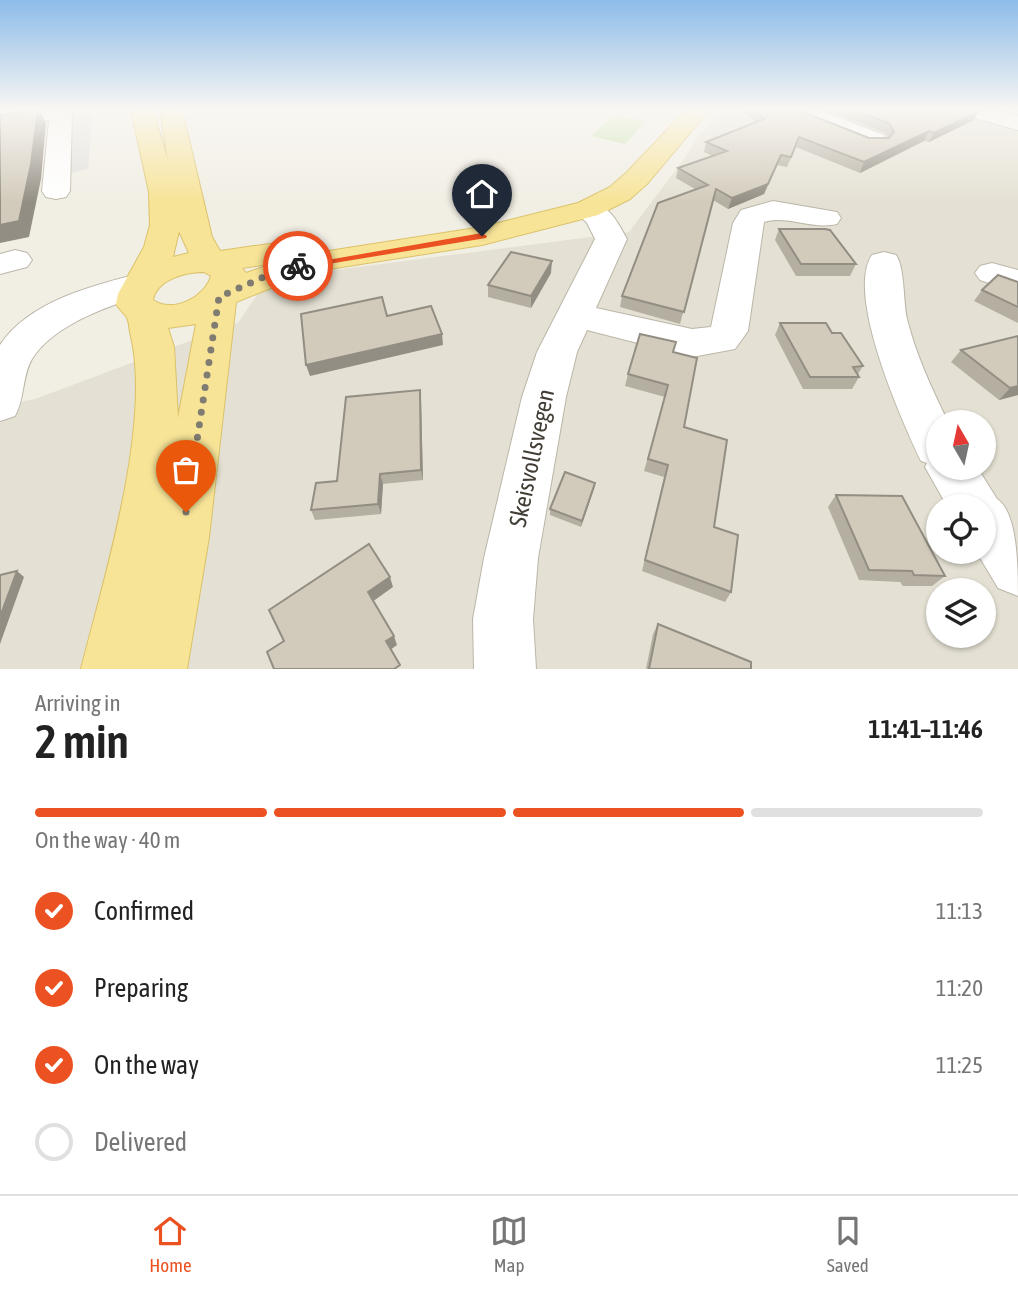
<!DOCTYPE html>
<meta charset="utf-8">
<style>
body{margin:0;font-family:"Asap Condensed",sans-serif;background:#f6f6f6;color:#222;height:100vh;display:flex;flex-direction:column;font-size:26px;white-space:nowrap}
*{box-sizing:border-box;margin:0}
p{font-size:23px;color:#767676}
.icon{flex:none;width:38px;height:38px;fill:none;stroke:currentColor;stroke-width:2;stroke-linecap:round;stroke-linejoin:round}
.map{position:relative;height:669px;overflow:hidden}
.side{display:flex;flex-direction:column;background:#fff;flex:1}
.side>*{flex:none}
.needle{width:46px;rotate:351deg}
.controls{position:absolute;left:926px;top:410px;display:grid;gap:14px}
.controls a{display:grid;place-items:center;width:70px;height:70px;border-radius:50%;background:#fff;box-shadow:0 2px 5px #0004;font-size:35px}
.pin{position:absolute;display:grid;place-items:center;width:60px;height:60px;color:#fff;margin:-72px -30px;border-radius:50% 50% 50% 0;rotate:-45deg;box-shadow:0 0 7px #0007}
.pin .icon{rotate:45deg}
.courier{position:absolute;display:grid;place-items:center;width:70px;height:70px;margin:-35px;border:5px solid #eb5121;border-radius:50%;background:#fff;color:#222;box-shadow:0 2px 9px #0007}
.summary em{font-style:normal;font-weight:600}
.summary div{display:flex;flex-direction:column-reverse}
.summary{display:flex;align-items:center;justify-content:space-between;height:119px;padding:0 35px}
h1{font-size:46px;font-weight:600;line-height:52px}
.bar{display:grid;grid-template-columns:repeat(4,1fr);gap:10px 7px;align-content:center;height:84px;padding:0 35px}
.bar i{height:9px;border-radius:5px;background:#e0e0e0}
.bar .selected{background:#eb5121}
.bar p{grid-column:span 4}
ol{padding:0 35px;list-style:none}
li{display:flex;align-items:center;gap:21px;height:77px}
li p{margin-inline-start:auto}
li .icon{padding:7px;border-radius:50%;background:#eb5121;color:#fff;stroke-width:4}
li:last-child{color:#767676}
li i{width:38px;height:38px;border:4px solid #e0e0e0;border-radius:50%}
.tabs{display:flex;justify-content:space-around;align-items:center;height:98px;border-top:2px solid #e0e0e0;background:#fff;font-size:19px;color:#767676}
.tabs a{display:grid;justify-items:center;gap:4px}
.tabs .selected{color:#eb5121}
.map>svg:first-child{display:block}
.residential{fill:#e4e0d3;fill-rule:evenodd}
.green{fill:#c7e3af}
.parking{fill:#e2e0dc}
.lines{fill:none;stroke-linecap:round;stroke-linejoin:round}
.minor-casing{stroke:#bbb6a8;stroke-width:2}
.major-casing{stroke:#dbc269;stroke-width:2}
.minor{fill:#fff;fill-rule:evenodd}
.major{fill:#f7e497;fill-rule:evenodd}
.wall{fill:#b5afa1}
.shaded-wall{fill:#938e83}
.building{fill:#d2cbbb;stroke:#938e83;stroke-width:2}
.route{fill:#eb5121}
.done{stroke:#807c72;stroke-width:7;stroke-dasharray:0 12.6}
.labels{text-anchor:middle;stroke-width:5;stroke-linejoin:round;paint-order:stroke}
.near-street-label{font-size:24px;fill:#433e35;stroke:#fff}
</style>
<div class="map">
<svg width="1018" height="669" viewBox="0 0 1018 669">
<rect width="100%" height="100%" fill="#f1eee4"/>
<path class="residential" d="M 726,110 L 1018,110 L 1018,669 L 0,669 L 0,406 L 35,399 L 238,323 L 257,295 L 304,274 L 629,232 L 684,159 L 700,133 ZM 938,422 L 984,422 L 984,467 L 938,467 ZM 938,506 L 984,506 L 984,551 L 938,551 ZM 938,590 L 984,590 L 984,635 L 938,635 Z"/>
<path class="green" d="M 614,115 L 646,121 L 625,144 L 591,136 Z"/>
<path class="parking" d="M 93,110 L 88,169 L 66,174 L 74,112 Z"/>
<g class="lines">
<g class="minor-casing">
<g id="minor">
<path d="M 15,110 L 71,110 L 72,112 L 70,191 L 66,197 L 56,199 L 46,197 L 42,191 L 49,120 L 0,125 L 0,111 Z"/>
<path d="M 789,110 L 819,110 L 884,135 L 887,140 L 884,145 L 875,147 L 866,145 L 792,115 Z"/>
<path d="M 961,110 L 996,110 L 1018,116 L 1018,130 L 964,115 Z"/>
<path d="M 588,200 C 610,206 617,221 627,239 L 596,308 L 692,329 L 711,327 L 733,223 L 741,210 L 773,201 L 837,212 L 841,218 L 837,224 C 812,230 788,215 764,222 L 748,331 L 735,349 L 692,357 L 587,330 L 577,352 L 566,397 L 538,558 L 533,619 L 536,669 L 474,669 L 473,619 L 484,558 L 522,397 L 537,352 L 595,239 L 587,223 L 573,209 L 578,203 Z"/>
<path d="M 15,250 L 27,253 L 32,260 L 27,267 L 0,274 L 0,254 Z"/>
<path d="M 884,252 L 896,255 C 905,268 903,301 907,319 C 916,355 932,389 948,422 L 938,422 L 938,467 L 977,467 L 997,499 C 1018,512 1018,570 1018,596 L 998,588 L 976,551 L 984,551 L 984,506 L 947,506 L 925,467 L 927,463 L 921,461 C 902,421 845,294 872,255 Z"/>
<path d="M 992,263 L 1018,270 L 1018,293 L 980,280 L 975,273 L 980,266 Z"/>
<path d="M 142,273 L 154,276 L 159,284 L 154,292 C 116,303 54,323 32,359 C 22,376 25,398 15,416 L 0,421 L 0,345 C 29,301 94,285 142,273 Z"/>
</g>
</g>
<g class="major-casing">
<path id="major" d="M 131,110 L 153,110 L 168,161 L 160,110 L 182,110 L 212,237 L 220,251 L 290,241 L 301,244 L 306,251 L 303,255 L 482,227 L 578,203 L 610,187 L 627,172 L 686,110 L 709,110 L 647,184 L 630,199 L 598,215 L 482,245 L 329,269 L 306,274 L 236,302 L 209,537 L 187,669 L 81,669 C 104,578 153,422 130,332 C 129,327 129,320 126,316 C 123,312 119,309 116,304 L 118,294 L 144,247 L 150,225 L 149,192 ZM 179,231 L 189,253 L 173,257 ZM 275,263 L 246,273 L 242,268 ZM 204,272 L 211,276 C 205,297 173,314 153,300 C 157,279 186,272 204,272 ZM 196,324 L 178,418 L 174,347 L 168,328 Z"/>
</g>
<use href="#minor" class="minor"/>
<use href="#major" class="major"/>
</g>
<g class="wall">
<path d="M 746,110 L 798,110 L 869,138 L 888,138 L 885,133 L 826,110 L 974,110 L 974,120 L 929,142 L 924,141 L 860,173 L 796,147 L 787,167 L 777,165 L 764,194 L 728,209 L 713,200 L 680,324 L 620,307 L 622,296 L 695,189 L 676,178 L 678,168 L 713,156 L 704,152 L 706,142 L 755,122 L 745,113 Z"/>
<path d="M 779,229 L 856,264 L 850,276 L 796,276 L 775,240 Z"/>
<path d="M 551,273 L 531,308 L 488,297 L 488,285 Z"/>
<path d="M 1018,282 L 1018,323 L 974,301 L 982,290 Z"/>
<path d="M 780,323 L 832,333 L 863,366 L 858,374 L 859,377 L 852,389 L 803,389 L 775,335 Z"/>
<path d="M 1018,336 L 1018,395 L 999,400 L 951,362 L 961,350 Z"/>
<path d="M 673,352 L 684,427 L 714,527 L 731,592 L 725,602 L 642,571 L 664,477 L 644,471 L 665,397 L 625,386 L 628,374 Z"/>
<path d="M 420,390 L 421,401 L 423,480 L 383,484 L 381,514 L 315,520 L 311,510 Z"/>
<path d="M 595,483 L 581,527 L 550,515 L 550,509 Z"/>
<path d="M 836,495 L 945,576 L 932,586 L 903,586 L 900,582 L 859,580 L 828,507 Z"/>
<path d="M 658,624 L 751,669 L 646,669 L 653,634 Z"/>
</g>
<g class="shaded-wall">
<path d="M 39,110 L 46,123 L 41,179 L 29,237 L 0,243 L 0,225 Z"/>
<path d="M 979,111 L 974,120 L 929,142 L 934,133 Z"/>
<path d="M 929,131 L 924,141 L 860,173 L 864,162 Z"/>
<path d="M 781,155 L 764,194 L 728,209 L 732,198 Z"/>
<path d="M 552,261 L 551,273 L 531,308 L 531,296 Z"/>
<path d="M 442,334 L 443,345 L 310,376 L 306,365 Z"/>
<path d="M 1018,386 L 1018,395 L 999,400 L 1010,388 Z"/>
<path d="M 420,390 L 421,401 L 423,480 L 421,470 Z"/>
<path d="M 380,474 L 383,484 L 381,514 L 378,504 Z"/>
<path d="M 595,483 L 594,489 L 581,527 L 582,521 Z"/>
<path d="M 17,571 L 24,577 L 0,644 L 0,617 Z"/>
<path d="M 390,577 L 393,587 L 372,602 L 368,592 Z"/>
<path d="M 394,636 L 397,645 L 390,650 L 386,641 Z"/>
</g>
<g class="building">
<path d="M 38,110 L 31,164 L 19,221 L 0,225 L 0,115 Z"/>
<path d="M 754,110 L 798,110 L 869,138 L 889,138 L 894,132 L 889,123 L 853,110 L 974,110 L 979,111 L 934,133 L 929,131 L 864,162 L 799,137 L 791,157 L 781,155 L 768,184 L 732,198 L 716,189 L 684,312 L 622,296 L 658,203 L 708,185 L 678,168 L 727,151 L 706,142 L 764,119 Z"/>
<path d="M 779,229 L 825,229 L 830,230 L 856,264 L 801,264 Z"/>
<path d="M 511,252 L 552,261 L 531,296 L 488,285 Z"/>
<path d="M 998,275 L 1018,282 L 1018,307 L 982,290 Z"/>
<path d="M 382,297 L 387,316 L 431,306 L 442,334 L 306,365 L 301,314 Z"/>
<path d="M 780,323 L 826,323 L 832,333 L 841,333 L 863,366 L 853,367 L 859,377 L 810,377 Z"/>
<path d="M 640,334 L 676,342 L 673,352 L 697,358 L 684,427 L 727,440 L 714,527 L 738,535 L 731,592 L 645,560 L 668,465 L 648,459 L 668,385 L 628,374 Z"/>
<path d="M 1018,336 L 1018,386 L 1010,388 L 961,350 Z"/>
<path d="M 420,390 L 421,470 L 380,474 L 378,504 L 311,510 L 316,483 L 337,481 L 346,397 Z"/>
<path d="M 565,472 L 595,483 L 582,521 L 550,509 Z"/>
<path d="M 836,495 L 902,496 L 945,576 L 914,575 L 912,571 L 869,570 Z"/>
<path d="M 369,544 L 390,577 L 368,592 L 394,636 L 386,641 L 400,665 L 394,669 L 274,669 L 267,652 L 284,641 L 269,610 Z"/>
<path d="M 17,571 L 0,617 L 0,575 Z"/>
<path d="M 658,624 L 751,662 L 751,669 L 649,669 Z"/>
</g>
<linearGradient id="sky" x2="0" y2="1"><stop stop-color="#8dbce9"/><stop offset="0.54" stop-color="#f9f7f3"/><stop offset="1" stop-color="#f9f7f3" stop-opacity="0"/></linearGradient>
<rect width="1018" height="203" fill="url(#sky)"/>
<path class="route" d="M 482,233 L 487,236 L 486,238 L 298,269 L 293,266 Z"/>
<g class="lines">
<path class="done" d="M 186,512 L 219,297 L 266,276 L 298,266"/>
</g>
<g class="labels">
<g class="near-street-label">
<text transform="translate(532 458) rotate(-78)" y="8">Skeisvollsvegen</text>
</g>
</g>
</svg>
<div class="controls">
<a><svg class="needle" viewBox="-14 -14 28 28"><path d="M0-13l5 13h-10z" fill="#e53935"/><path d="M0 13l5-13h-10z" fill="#767676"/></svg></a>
<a><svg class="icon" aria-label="locate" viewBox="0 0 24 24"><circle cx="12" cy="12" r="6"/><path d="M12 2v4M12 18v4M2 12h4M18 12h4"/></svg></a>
<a><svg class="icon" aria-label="layers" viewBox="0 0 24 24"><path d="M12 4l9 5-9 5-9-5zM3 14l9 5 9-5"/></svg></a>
</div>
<div class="pin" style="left:186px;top:512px;background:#ea580c"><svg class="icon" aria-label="bag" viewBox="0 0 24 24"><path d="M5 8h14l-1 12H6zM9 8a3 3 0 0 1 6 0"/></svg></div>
<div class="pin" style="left:482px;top:236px;background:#1f2937"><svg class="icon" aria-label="home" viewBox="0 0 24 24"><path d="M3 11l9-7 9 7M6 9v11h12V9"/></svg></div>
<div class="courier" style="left:298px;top:266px"><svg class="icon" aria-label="bike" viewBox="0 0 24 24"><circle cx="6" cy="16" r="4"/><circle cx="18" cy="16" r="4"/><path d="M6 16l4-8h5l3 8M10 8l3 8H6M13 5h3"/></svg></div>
</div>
<section class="side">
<div class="summary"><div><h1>2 min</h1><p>Arriving in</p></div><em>11:41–11:46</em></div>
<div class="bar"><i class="selected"></i><i class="selected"></i><i class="selected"></i><i></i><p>On the way · 40 m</p></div>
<ol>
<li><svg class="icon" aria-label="check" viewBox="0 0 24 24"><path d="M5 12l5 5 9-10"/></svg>Confirmed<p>11:13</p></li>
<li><svg class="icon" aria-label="check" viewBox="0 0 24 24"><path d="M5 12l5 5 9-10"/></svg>Preparing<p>11:20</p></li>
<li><svg class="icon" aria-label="check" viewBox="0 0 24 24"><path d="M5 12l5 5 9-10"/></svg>On the way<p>11:25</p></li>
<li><i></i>Delivered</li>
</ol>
</section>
<nav class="tabs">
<a class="selected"><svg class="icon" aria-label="home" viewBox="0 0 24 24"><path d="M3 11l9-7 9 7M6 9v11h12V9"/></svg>Home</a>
<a><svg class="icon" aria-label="map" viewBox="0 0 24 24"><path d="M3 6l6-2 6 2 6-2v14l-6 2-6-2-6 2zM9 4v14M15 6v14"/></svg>Map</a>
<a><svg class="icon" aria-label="saved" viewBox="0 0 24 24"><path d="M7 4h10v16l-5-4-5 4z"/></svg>Saved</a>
</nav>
